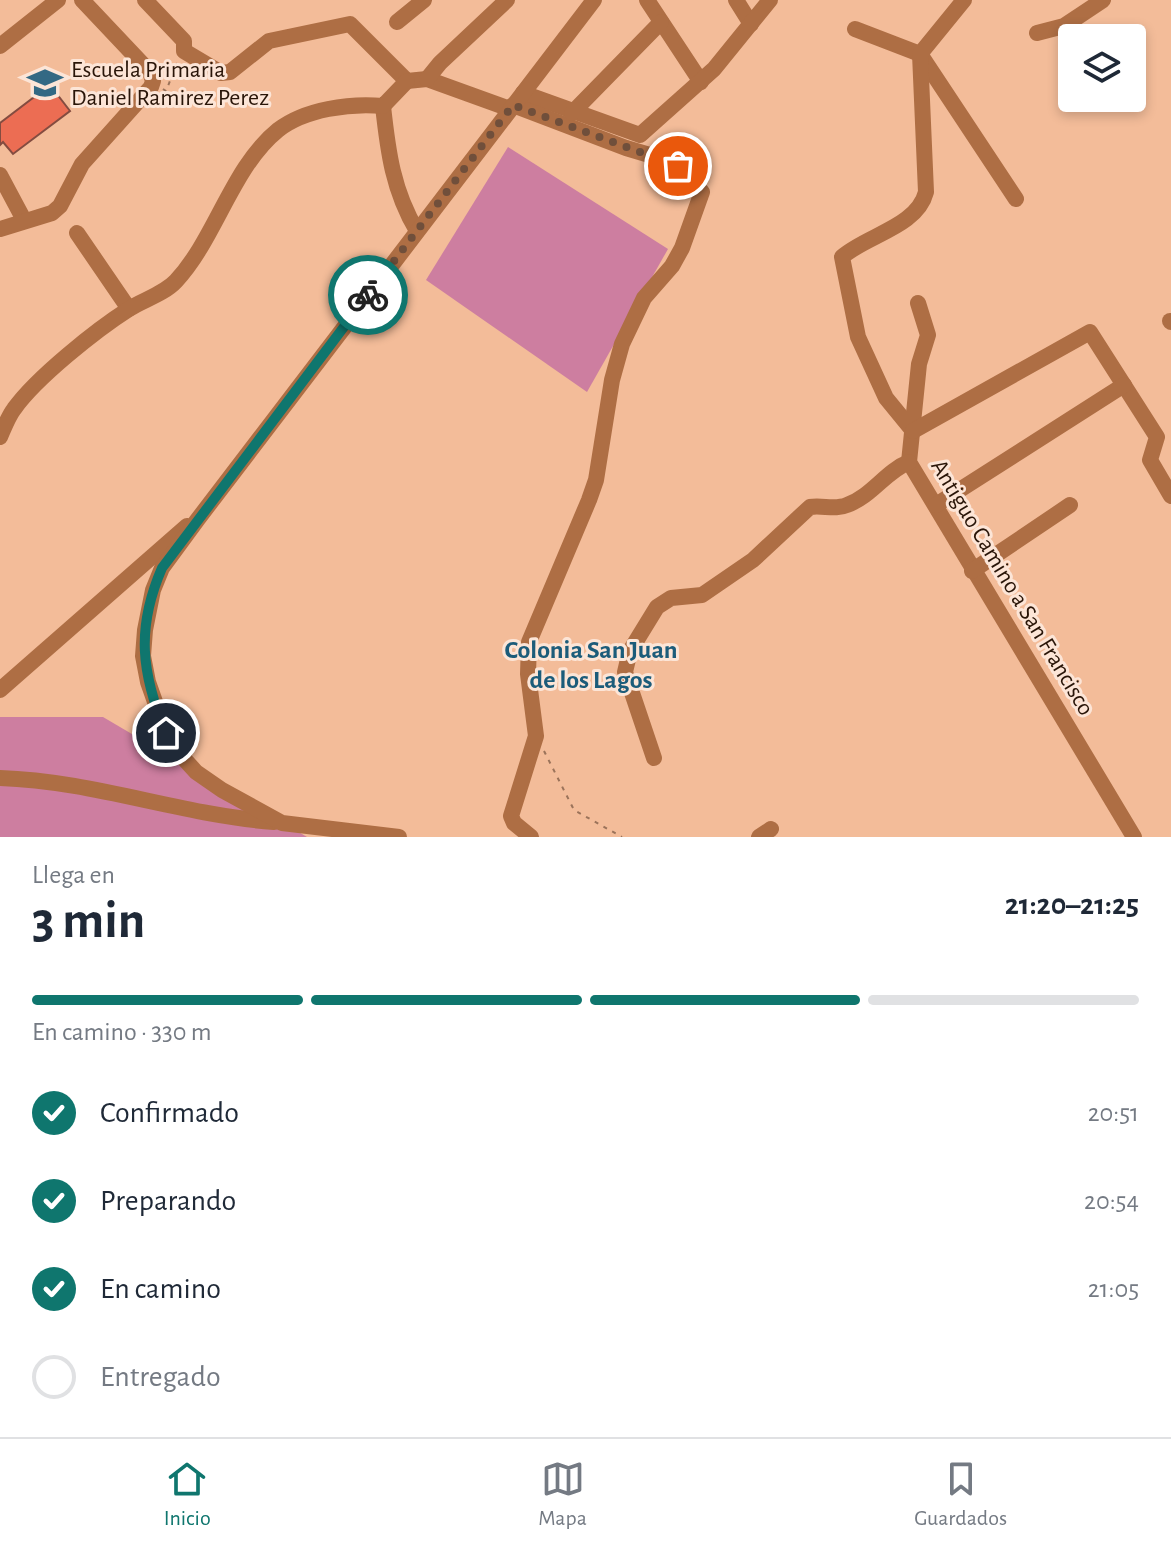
<!DOCTYPE html>
<html lang="es">
<meta charset="utf-8">
<style>
body{margin:0;font-family:"Alegreya Sans",sans-serif;background:#f2f2f3;color:#1f2937;height:100vh;display:flex;flex-direction:column;font-size:30px;white-space:nowrap}
*{box-sizing:border-box;margin:0}
p{font-size:26px;color:#747a83}
.icon{flex:none;width:44px;height:44px;fill:none;stroke:currentColor;stroke-width:2;stroke-linecap:round;stroke-linejoin:round}
.map{position:relative;height:837px;overflow:hidden}
.sheet{display:flex;flex-direction:column;background:#fff;flex:1}
.sheet>*{flex:none}
.buttons{position:absolute;left:1058px;top:24px;display:grid;gap:16px}
.buttons a{display:grid;place-items:center;width:88px;height:88px;border-radius:8px;background:#fff;box-shadow:0 4px 12px #0003;font-size:40px}
.pin{position:absolute;display:grid;place-items:center;width:68px;height:68px;color:#fff;margin:-34px;border:4px solid #fff;border-radius:50%;box-shadow:0 2px 8px #0007}
.courier{position:absolute;display:grid;place-items:center;width:80px;height:80px;margin:-40px;border:6px solid #0f766e;border-radius:50%;background:#fff;color:#222;box-shadow:0 2px 10px #0007}
.headline em{font-style:normal;font-weight:700}
.headline div{display:flex;flex-direction:column-reverse}
.headline{display:flex;align-items:center;justify-content:space-between;height:136px;padding:0 32px}
h1{font-size:52px;font-weight:700;line-height:60px}
.bar{display:grid;grid-template-columns:repeat(4,1fr);gap:12px 8px;align-content:center;height:96px;padding:0 32px}
.bar i{height:10px;border-radius:6px;background:#e0e1e3}
.bar .current{background:#0f766e}
.bar p{grid-column:span 4}
ol{padding:0 32px;list-style:none}
li{display:flex;align-items:center;gap:24px;height:88px}
li p{margin-inline-start:auto}
li .icon{padding:8px;border-radius:50%;background:#0f766e;color:#fff;stroke-width:4}
li:last-child{color:#747a83}
li i{width:44px;height:44px;border:4px solid #e0e1e3;border-radius:50%}
.menu{display:flex;justify-content:space-around;align-items:center;height:112px;border-top:2px solid #e0e1e3;background:#fff;font-size:22px;color:#747a83}
.menu a{display:grid;justify-items:center;gap:4px}
.menu .current{color:#0f766e}
.map>svg:first-child{display:block}
.green{fill:#cd7ea0}
.building{fill:#ec6d53;stroke:#844c40;stroke-width:2}
.lines{fill:none;stroke-linecap:round;stroke-linejoin:round}
.path{stroke:#9b735a;stroke-width:2;stroke-dasharray:4 6;stroke-linecap:butt}
.minor{stroke:#ae6e44;stroke-width:16}
.done{stroke:#704f3b;stroke-width:8;stroke-dasharray:0 14.4}
.route{stroke:#0f766e;stroke-width:10}
.labels{text-anchor:middle;stroke-width:6;stroke-linejoin:round;paint-order:stroke}
.poi-label{font-size:24px;fill:#291508;stroke:#fce5d7;text-anchor:start}
.street-label{font-size:24px;fill:#291508;stroke:#fce5d7}
.neighbourhood-label{font-size:26px;font-weight:bold;fill:#1c5c7a;stroke:#fce5d7}
</style>
<div class="map">
<svg width="1171" height="837" viewBox="0 0 1171 837">
<rect width="100%" height="100%" fill="#f3bc99"/>
<g class="green">
<path d="M 508,147 L 668,249 L 587,392 L 426,280 Z"/>
<path d="M 0,717 L 103,717 L 307,837 L 0,837 Z"/>
</g>
<path class="building" d="M 50,85 L 70,111 L 13,154 L 3,142 L 0,145 L 0,123 Z"/>
<g class="lines">
<g class="path">
<path d="M 163,89 L 166,91 L 177,63"/>
<path d="M 544,751 L 574,810 L 622,837"/>
</g>
<g class="minor">
<path d="M 145,0 L 184,41 L 184,51 L 221,73 L 230,72 L 269,41 L 350,24 L 407,81 L 427,79 L 510,109"/>
<path d="M 647,0 L 701,82"/>
<path d="M 736,0 L 751,24"/>
<path d="M 397,22 L 424,0"/>
<path d="M 855,29 L 920,54 L 1016,199"/>
<path d="M 1037,33 L 1064,26 L 1103,0"/>
<path d="M 0,46 L 58,0"/>
<path d="M 427,79 L 440,63 L 507,0"/>
<path d="M 523,93 L 640,135 L 714,69 L 770,0"/>
<path d="M 513,105 L 626,148 L 673,162 L 702,192 L 682,248 L 672,266 L 644,298 L 622,344 L 612,380 L 596,480 L 589,500 L 529,642 L 528,674 L 536,736 L 511,816 L 514,823 L 531,837"/>
<path d="M 383,106 C 388,152 393,191 417,231"/>
<path d="M 572,113 L 661,22"/>
<path d="M 0,175 L 24,220"/>
<path d="M 0,229 L 52,213 L 60,206 L 82,164 L 151,87 L 153,81 L 150,72 L 82,0"/>
<path d="M 77,233 L 129,309"/>
<path d="M 918,303 L 928,335 L 919,364 L 909,462 L 1134,837"/>
<path d="M 1170,321 L 1171,322"/>
<path d="M 913,431 L 886,398 L 858,337 L 842,257 C 867,235 917,227 926,192 L 920,54 L 964,0"/>
<path d="M 913,431 L 1090,332 L 1157,437 L 1150,460 L 1171,496"/>
<path d="M 0,437 C 4,428 8,417 14,409 C 36,378 96,330 129,309 C 143,300 164,294 176,281 C 216,238 232,167 278,130 C 305,109 350,103 383,106 L 407,81"/>
<path d="M 936,505 L 1124,385"/>
<path d="M 972,571 L 1070,505"/>
<path d="M 0,690 L 187,526"/>
<path d="M 654,758 L 625,672 L 630,651 L 657,607 L 671,598 L 702,595 L 753,560 L 810,507 C 822,505 836,510 847,505 C 872,496 886,471 909,462"/>
<path d="M 0,778 C 94,781 181,815 274,822"/>
<path d="M 399,837 L 282,823 L 222,790 L 196,772 L 177,751 L 166,733 L 148,682 L 143,656 L 145,630 L 153,590 L 162,568 L 198,519 L 594,0"/>
<path d="M 759,837 L 771,829"/>
</g>
</g>
<g class="lines">
<path class="done" d="M 368,295 L 513,105 L 678,166"/>
<path class="route" d="M 166,733 C 141,673 136,628 162,568 L 368,295"/>
</g>
<defs>
<g id="school-bare" transform="scale(2.76)"><path d="M0-5L7-2L0 1L-7-2ZM-4 1L0 2.5L4 1V4Q0 6-4 4Z" fill="#336984" stroke="#fce5d7" stroke-width="2.5" paint-order="stroke"/></g>
</defs>
<g fill-rule="evenodd">
<use href="#school-bare" x="45" y="83"/>
</g>
<g class="labels">
<g class="poi-label">
<text x="71" y="77">Escuela Primaria<tspan x="71" dy="28">Daniel Ramirez Perez</tspan></text>
</g>
<g class="street-label">
<text transform="translate(1013 587) rotate(59)" y="8">Antiguo Camino a San Francisco</text>
</g>
<g class="neighbourhood-label">
<text x="591" y="658">Colonia San Juan<tspan x="591" dy="30">de los Lagos</tspan></text>
</g>
</g>
</svg>
<div class="buttons">
<a><svg class="icon" aria-label="layers" viewBox="0 0 24 24"><path d="M12 4l9 5-9 5-9-5zM3 14l9 5 9-5"/></svg></a>
</div>
<div class="pin" style="left:678px;top:166px;background:#ea580c"><svg class="icon" aria-label="bag" viewBox="0 0 24 24"><path d="M5 8h14l-1 12H6zM9 8a3 3 0 0 1 6 0"/></svg></div>
<div class="pin" style="left:166px;top:733px;background:#1f2937"><svg class="icon" aria-label="home" viewBox="0 0 24 24"><path d="M3 11l9-7 9 7M6 9v11h12V9"/></svg></div>
<div class="courier" style="left:368px;top:295px"><svg class="icon" aria-label="bike" viewBox="0 0 24 24"><circle cx="6" cy="16" r="4"/><circle cx="18" cy="16" r="4"/><path d="M6 16l4-8h5l3 8M10 8l3 8H6M13 5h3"/></svg></div>
</div>
<section class="sheet">
<div class="headline"><div><h1>3 min</h1><p>Llega en</p></div><em>21:20–21:25</em></div>
<div class="bar"><i class="current"></i><i class="current"></i><i class="current"></i><i></i><p>En camino · 330 m</p></div>
<ol>
<li><svg class="icon" aria-label="check" viewBox="0 0 24 24"><path d="M5 12l5 5 9-10"/></svg>Confirmado<p>20:51</p></li>
<li><svg class="icon" aria-label="check" viewBox="0 0 24 24"><path d="M5 12l5 5 9-10"/></svg>Preparando<p>20:54</p></li>
<li><svg class="icon" aria-label="check" viewBox="0 0 24 24"><path d="M5 12l5 5 9-10"/></svg>En camino<p>21:05</p></li>
<li><i></i>Entregado</li>
</ol>
</section>
<nav class="menu">
<a class="current"><svg class="icon" aria-label="home" viewBox="0 0 24 24"><path d="M3 11l9-7 9 7M6 9v11h12V9"/></svg>Inicio</a>
<a><svg class="icon" aria-label="map" viewBox="0 0 24 24"><path d="M3 6l6-2 6 2 6-2v14l-6 2-6-2-6 2zM9 4v14M15 6v14"/></svg>Mapa</a>
<a><svg class="icon" aria-label="saved" viewBox="0 0 24 24"><path d="M7 4h10v16l-5-4-5 4z"/></svg>Guardados</a>
</nav>
